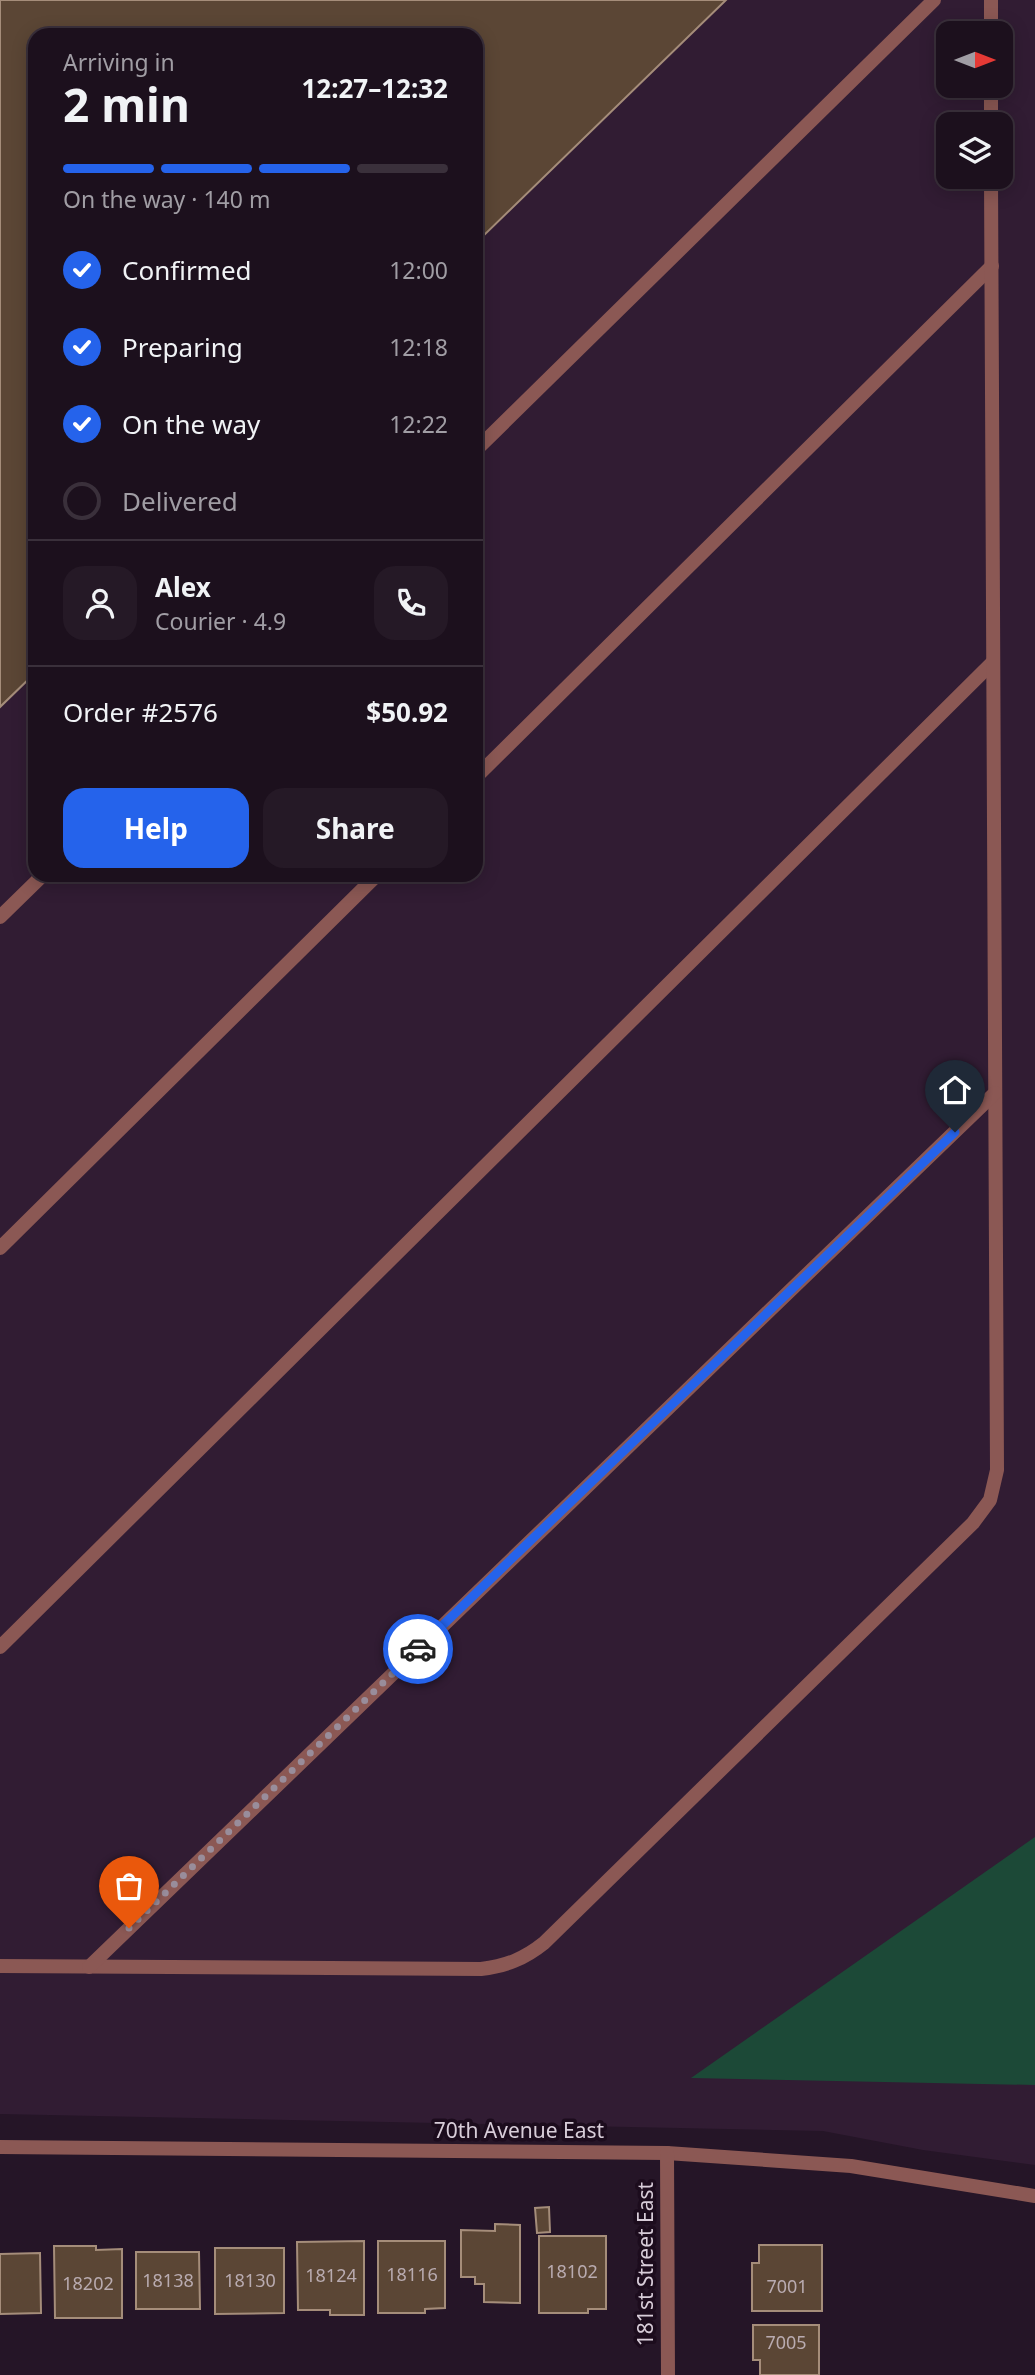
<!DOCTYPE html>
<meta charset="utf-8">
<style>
body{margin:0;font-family:"Noto Sans",sans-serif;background:#251926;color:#f1f3f6;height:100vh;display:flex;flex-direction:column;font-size:26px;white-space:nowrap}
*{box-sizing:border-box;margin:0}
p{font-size:23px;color:#a09da4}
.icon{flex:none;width:38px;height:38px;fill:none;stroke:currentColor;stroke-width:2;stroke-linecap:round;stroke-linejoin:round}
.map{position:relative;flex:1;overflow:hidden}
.sheet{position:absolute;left:28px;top:28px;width:455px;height:854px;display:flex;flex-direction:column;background:#1c101d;border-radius:21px;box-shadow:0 4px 18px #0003,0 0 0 2px #3a303b}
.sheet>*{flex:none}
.needle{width:46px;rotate:90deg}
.controls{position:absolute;left:936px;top:21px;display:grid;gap:14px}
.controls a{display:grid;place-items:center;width:77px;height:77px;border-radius:14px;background:#1c101d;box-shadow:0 4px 18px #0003,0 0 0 2px #3a303b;font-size:35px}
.pin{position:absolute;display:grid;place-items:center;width:60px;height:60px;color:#fff;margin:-72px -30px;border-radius:50% 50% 50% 0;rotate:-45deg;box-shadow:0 0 7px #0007}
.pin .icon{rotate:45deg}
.courier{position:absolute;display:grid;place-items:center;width:70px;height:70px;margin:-35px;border:5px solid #2563eb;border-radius:50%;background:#fff;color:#222;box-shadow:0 2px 9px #0007}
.headline em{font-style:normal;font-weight:700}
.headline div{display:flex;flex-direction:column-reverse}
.headline{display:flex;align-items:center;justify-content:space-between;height:119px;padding:0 35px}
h1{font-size:46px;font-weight:700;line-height:52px}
.bar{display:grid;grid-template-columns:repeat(4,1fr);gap:10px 7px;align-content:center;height:84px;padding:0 35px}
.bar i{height:9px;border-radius:5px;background:#3a303b}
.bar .selected{background:#2563eb}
.bar p{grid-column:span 4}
.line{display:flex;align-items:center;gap:18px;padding:0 35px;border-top:2px solid #3a303b}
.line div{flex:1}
.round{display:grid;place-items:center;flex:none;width:74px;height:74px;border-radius:21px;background:#251926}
ol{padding:0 35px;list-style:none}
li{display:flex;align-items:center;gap:21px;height:77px}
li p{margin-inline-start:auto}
li .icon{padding:7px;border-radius:50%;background:#2563eb;color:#fff;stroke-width:4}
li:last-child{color:#a09da4}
li i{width:38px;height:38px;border:4px solid #3a303b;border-radius:50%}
.button{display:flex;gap:14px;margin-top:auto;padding:14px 35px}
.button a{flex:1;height:80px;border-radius:21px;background:#2563eb;color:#fff;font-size:28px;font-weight:700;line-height:80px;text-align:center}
.button a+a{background:#251926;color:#f1f3f6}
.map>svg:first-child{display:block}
.built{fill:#311c33;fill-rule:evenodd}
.green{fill:#1c4937}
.building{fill:#5b4635;stroke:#a58d7a;stroke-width:2}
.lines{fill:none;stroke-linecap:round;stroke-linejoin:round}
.service{stroke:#8b5854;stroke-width:14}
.minor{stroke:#8b5854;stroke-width:14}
.done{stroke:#998d9b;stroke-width:7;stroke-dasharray:0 12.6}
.route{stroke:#2563eb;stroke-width:9}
.labels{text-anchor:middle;stroke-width:7;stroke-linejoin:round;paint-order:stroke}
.number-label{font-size:18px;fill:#b9abb0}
.street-label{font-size:21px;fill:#d8cdd9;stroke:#1c0c1d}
</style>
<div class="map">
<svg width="1035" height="2375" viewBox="0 0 1035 2375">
<rect width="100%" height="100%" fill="#251527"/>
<path class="built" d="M 0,0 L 1035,0 L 1035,2165 L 923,2150 L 823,2131 L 0,2114 ZM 948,33 L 1001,33 L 1001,86 L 948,86 ZM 35,35 L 476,35 L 476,875 L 35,875 ZM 948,124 L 1001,124 L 1001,177 L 948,177 Z"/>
<path class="green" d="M 1035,1837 L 1035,2085 L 691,2078 Z"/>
<g class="building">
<path d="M 0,0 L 726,0 L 476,243 L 476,35 L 35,35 L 35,673 L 0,707 Z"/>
<path d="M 549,2207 L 550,2232 L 537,2233 L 535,2208 Z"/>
<path d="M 495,2224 L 520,2225 L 520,2303 L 484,2302 L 484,2284 L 475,2284 L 475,2277 L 461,2277 L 461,2230 L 495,2231 Z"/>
<path d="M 539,2236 L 606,2236 L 606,2309 L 588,2309 L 588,2313 L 539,2313 Z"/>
<path d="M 364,2241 L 364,2315 L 330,2315 L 330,2310 L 298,2310 L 297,2242 Z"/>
<path d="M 378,2241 L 445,2241 L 445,2308 L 425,2309 L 425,2313 L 378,2313 Z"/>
<path d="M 759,2245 L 822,2245 L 822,2311 L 752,2311 L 752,2263 L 759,2263 Z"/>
<path d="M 54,2246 L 96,2246 L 96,2250 L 122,2249 L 122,2318 L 55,2318 Z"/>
<path d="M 215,2248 L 284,2248 L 284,2313 L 215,2314 Z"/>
<path d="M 136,2252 L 199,2252 L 200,2309 L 136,2309 Z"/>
<path d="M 40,2253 L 41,2313 L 0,2314 L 0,2254 Z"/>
<path d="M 753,2325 L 819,2325 L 819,2375 L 760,2375 L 760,2360 L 753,2360 Z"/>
</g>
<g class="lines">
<g class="service">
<path d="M 991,0 L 991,33"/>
<path d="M 991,86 L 991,124"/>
<path d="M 476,450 L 934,0"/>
<path d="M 476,777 L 992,266"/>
<path d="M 0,917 L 43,875"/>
<path d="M 0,1248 L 377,875"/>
<path d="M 0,1647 L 993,662"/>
<path d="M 0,1966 L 481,1969 C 506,1966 524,1959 544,1943 L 973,1523 L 990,1500 L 997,1470 L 991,177"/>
<path d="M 89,1967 L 995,1093"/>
</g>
<g class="minor">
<path d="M 0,2147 L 667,2153 L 851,2166 L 1035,2196"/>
<path d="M 667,2153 L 668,2375"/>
</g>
</g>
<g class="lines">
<path class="done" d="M 129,1928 L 418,1649"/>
<path class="route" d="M 418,1649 L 955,1132"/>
</g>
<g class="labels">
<g class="number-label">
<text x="572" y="2278">18102</text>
<text x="412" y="2281">18116</text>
<text x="331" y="2282">18124</text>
<text x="168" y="2287">18138</text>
<text x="250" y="2287">18130</text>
<text x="88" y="2290">18202</text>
<text x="787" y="2293">7001</text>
<text x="786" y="2349">7005</text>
</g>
<g class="street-label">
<text x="519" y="2138">70th Avenue East</text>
<text transform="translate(646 2264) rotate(-90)" y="7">181st Street East</text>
</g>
</g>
</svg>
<div class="controls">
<a><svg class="needle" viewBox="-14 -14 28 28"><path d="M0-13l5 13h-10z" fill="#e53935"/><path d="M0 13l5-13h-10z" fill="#a09da4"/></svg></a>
<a><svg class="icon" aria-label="layers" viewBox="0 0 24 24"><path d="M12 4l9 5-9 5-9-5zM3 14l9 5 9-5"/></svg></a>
</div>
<div class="pin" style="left:129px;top:1928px;background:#ea580c"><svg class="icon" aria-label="bag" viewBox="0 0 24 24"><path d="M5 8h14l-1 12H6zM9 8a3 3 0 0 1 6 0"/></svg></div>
<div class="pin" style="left:955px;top:1132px;background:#1f2937"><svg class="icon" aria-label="home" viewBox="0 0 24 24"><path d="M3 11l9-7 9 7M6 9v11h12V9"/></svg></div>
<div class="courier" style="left:418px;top:1649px"><svg class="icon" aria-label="car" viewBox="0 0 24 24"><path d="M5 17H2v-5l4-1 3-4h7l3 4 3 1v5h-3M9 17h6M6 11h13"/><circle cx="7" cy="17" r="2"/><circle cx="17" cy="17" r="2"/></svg></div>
<section class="sheet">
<div class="headline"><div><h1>2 min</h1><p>Arriving in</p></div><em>12:27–12:32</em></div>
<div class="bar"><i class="selected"></i><i class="selected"></i><i class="selected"></i><i></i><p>On the way · 140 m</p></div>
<ol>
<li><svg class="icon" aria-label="check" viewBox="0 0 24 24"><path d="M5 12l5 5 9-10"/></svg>Confirmed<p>12:00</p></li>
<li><svg class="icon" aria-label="check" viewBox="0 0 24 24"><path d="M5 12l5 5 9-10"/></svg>Preparing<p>12:18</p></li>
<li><svg class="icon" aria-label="check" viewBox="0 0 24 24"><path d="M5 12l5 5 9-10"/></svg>On the way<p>12:22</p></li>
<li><i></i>Delivered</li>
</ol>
<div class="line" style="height:126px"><a class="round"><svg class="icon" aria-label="person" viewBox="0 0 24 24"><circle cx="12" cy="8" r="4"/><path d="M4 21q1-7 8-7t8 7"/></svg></a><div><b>Alex</b><p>Courier · 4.9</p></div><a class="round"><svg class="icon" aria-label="phone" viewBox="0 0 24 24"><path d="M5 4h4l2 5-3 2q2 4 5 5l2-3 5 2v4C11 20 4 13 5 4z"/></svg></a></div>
<div class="line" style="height:91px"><div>Order #2576</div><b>$50.92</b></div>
<div class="button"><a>Help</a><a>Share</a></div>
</section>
</div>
